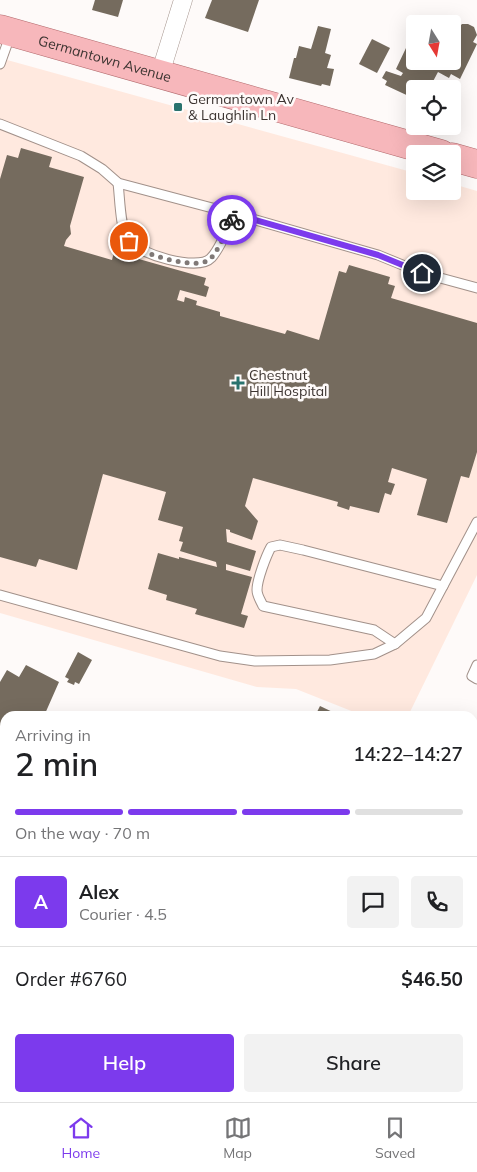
<!DOCTYPE html>
<meta charset="utf-8">
<style>
body{margin:0;font-family:Mulish,sans-serif;background:#f2f2f2;color:#202124;height:100vh;display:flex;flex-direction:column;font-size:19px;white-space:nowrap}
*{box-sizing:border-box;margin:0}
p{font-size:16px;color:#757577}
.icon{flex:none;width:28px;height:28px;fill:none;stroke:currentColor;stroke-width:2;stroke-linecap:round;stroke-linejoin:round}
.map{position:relative;flex:1;overflow:hidden}
.sheet{position:absolute;left:0px;top:711px;width:478px;height:391px;display:flex;flex-direction:column;background:#fff;border-radius:15px 15px 0 0;box-shadow:0 5px 20px #0002}
.sheet>*{flex:none}
.needle{width:32px;rotate:169deg}
.controls{position:absolute;left:406px;top:15px;display:grid;gap:10px}
.controls a{display:grid;place-items:center;width:55px;height:55px;border-radius:5px;background:#fff;box-shadow:0 5px 20px #0002;font-size:25px}
.pin{position:absolute;display:grid;place-items:center;width:42px;height:42px;color:#fff;margin:-21px;border:2px solid #fff;border-radius:50%;box-shadow:0 1px 5px #0007}
.courier{position:absolute;display:grid;place-items:center;width:50px;height:50px;margin:-25px;border:4px solid #7c3aed;border-radius:50%;background:#fff;color:#222;box-shadow:0 1px 6px #0007}
.overview em{font-style:normal;font-weight:600}
.overview div{display:flex;flex-direction:column-reverse}
.overview{display:flex;align-items:center;justify-content:space-between;height:85px;padding:0 15px}
h1{font-size:32px;font-weight:600;line-height:38px}
.bar{display:grid;grid-template-columns:repeat(4,1fr);gap:8px 5px;align-content:center;height:60px;padding:0 15px}
.bar i{height:6px;border-radius:4px;background:#e0e0e0}
.bar .current{background:#7c3aed}
.bar p{grid-column:span 4}
.line{display:flex;align-items:center;gap:12px;padding:0 15px;border-top:1px solid #e0e0e0}
.line div{flex:1}
.round{display:grid;place-items:center;flex:none;width:52px;height:52px;border-radius:5px;background:#f2f2f2}
.action{display:flex;gap:10px;margin-top:auto;padding:10px 15px}
.action a{flex:1;height:58px;border-radius:5px;background:#7c3aed;color:#fff;font-size:20px;font-weight:600;line-height:58px;text-align:center}
.action a+a{background:#f2f2f2;color:#202124}
.tab-bar{display:flex;justify-content:space-around;align-items:center;height:70px;border-top:1px solid #e0e0e0;background:#fff;font-size:14px;color:#757577}
.tab-bar a{display:grid;justify-items:center;gap:2px}
.tab-bar .current{color:#7c3aed}
.map>svg:first-child{display:block}
.built{fill:#ffe9df}
.building{fill:#756b5e}
.lines{fill:none;stroke-linecap:round;stroke-linejoin:round}
.service-casing{stroke:#a2918a;stroke-width:11}
.minor-casing{stroke:#a2918a;stroke-width:19}
.primary-casing{stroke:#b26a6d;stroke-width:29}
.service{stroke:#fff;stroke-width:9}
.minor{stroke:#fff;stroke-width:18}
.primary{stroke:#f7b7bb;stroke-width:28}
.done{stroke:#807977;stroke-width:5;stroke-dasharray:0 9}
.route{stroke:#7c3aed;stroke-width:6}
.poi-dot{fill:#29736e;stroke:#fefaf9;stroke-width:2}
.labels{text-anchor:middle;stroke-width:5;stroke-linejoin:round;paint-order:stroke}
.street-label{font-size:14px;fill:#3c3431;stroke:#fefaf9}
.poi-label{font-size:14px;fill:#3c3431;stroke:#fefaf9;text-anchor:start}
</style>
<div class="map">
<svg width="477" height="1102" viewBox="0 0 477 1102">
<rect width="100%" height="100%" fill="#fefaf9"/>
<path class="built" d="M 0,58 L 415,173 L 415,191 L 452,191 L 453,184 L 477,191 L 477,575 L 408,716 L 364,716 L 296,689 L 257,687 L 0,613 Z"/>
<g class="building">
<path d="M 95,0 L 123,0 L 118,17 L 92,10 Z"/>
<path d="M 212,0 L 259,0 L 248,32 L 205,18 Z"/>
<path d="M 453,24 L 459,27 L 462,24 L 468,24 L 474,27 L 477,35 L 473,42 L 477,44 L 460,79 L 451,74 L 449,78 L 438,72 L 430,87 L 426,85 L 425,89 L 415,89 L 415,99 L 385,85 L 387,81 L 382,78 L 386,71 L 401,76 L 403,73 L 396,69 L 406,48 L 415,52 L 415,61 L 452,61 Z"/>
<path d="M 318,26 L 331,29 L 325,53 L 331,55 L 327,68 L 334,69 L 330,86 L 322,84 L 321,86 L 289,78 L 294,58 L 296,58 L 299,46 L 311,49 Z"/>
<path d="M 372,39 L 390,48 L 377,73 L 359,64 Z"/>
<path d="M 21,148 L 52,157 L 49,167 L 84,177 L 70,226 L 71,234 L 66,240 L 64,246 L 112,260 L 114,252 L 206,278 L 204,285 L 209,287 L 206,297 L 180,290 L 177,300 L 184,302 L 185,297 L 197,301 L 196,305 L 220,312 L 220,316 L 285,334 L 287,330 L 319,340 L 339,271 L 346,273 L 349,265 L 390,277 L 388,284 L 395,286 L 391,298 L 477,323 L 477,452 L 469,478 L 461,476 L 447,523 L 417,515 L 427,479 L 392,468 L 388,482 L 395,484 L 391,495 L 385,493 L 379,513 L 350,506 L 349,510 L 337,506 L 338,502 L 253,478 L 245,506 L 258,521 L 252,540 L 230,532 L 230,530 L 226,529 L 227,542 L 256,551 L 250,571 L 226,564 L 226,570 L 252,577 L 241,614 L 248,616 L 244,628 L 195,614 L 197,609 L 166,600 L 167,595 L 148,589 L 158,553 L 179,559 L 179,557 L 217,567 L 216,562 L 180,551 L 183,542 L 179,541 L 183,527 L 158,520 L 166,492 L 103,474 L 77,570 L 39,559 L 36,567 L 0,557 L 0,179 L 7,155 L 18,158 Z"/>
<path d="M 78,652 L 92,660 L 79,684 L 75,682 L 74,685 L 67,682 L 69,679 L 65,677 Z"/>
<path d="M 26,665 L 59,682 L 44,716 L 37,716 L 28,712 L 26,716 L 5,716 L 5,752 L 0,750 L 0,682 L 7,670 L 19,677 Z"/>
<path d="M 320,706 L 341,716 L 315,716 Z"/>
<path d="M 472,801 L 477,803 L 477,814 L 472,823 Z"/>
<path d="M 472,905 L 477,907 L 477,928 L 474,935 L 472,934 Z"/>
<path d="M 184,1098 L 239,1098 L 238,1102 L 178,1102 Z"/>
</g>
<g class="lines">
<g class="service-casing">
<g id="service">
<path d="M 0,64 L 10,36"/>
<path d="M 0,124 L 81,156 L 102,169 L 118,183 L 235,214 L 378,255 L 422,273 L 477,288"/>
<path d="M 118,183 C 120,199 120,228 128,240 C 138,254 198,272 211,258 C 221,248 228,226 235,214"/>
<path d="M 0,595 L 220,656 L 255,661 L 330,660 L 374,654 L 395,644 L 426,618 L 477,522"/>
<path d="M 395,644 L 374,630 L 263,606 C 261,601 257,596 257,590 C 257,580 266,556 271,547 L 280,545 L 303,550 L 443,586"/>
<path d="M 477,665 L 472,676 L 477,679"/>
<path d="M 472,1020 L 477,1013"/>
</g>
</g>
<g class="minor-casing">
<g id="minor">
<path d="M 160,74 L 183,0"/>
<path d="M 0,858 L 5,860"/>
<path d="M 472,1078 L 477,1080"/>
</g>
</g>
<g class="primary-casing">
<g id="primary">
<path id="s1" d="M 0,29 L 441,154"/>
<path d="M 452,157 L 477,164"/>
</g>
</g>
<use href="#service" class="service"/>
<use href="#minor" class="minor"/>
<use href="#primary" class="primary"/>
</g>
<g class="lines">
<path class="done" d="M 129,241 C 133,244 136,248 141,250 C 155,257 195,269 209,260 C 217,254 227,230 232,220"/>
<path class="route" d="M 232,220 L 234,214 L 378,255 L 422,273"/>
</g>
<g class="poi-dot">
<rect x="173" y="102" width="10" height="10" rx="2.5"/>
<path d="M235.5 375.5h5v5h5v5h-5v5h-5v-5h-5v-5h5z"/>
</g>
<g class="labels">
<g class="street-label">
<text dy="5" stroke="none"><textPath href="#s1" startOffset="109">Germantown Avenue</textPath></text>
</g>
<g class="poi-label">
<text x="188" y="104">Germantown Av<tspan x="188" dy="16">&amp; Laughlin Ln</tspan></text>
<text x="249" y="380">Chestnut<tspan x="249" dy="16">Hill Hospital</tspan></text>
</g>
</g>
</svg>
<div class="controls">
<a><svg class="needle" viewBox="-14 -14 28 28"><path d="M0-13l5 13h-10z" fill="#e53935"/><path d="M0 13l5-13h-10z" fill="#757577"/></svg></a>
<a><svg class="icon" aria-label="locate" viewBox="0 0 24 24"><circle cx="12" cy="12" r="6"/><path d="M12 2v4M12 18v4M2 12h4M18 12h4"/></svg></a>
<a><svg class="icon" aria-label="layers" viewBox="0 0 24 24"><path d="M12 4l9 5-9 5-9-5zM3 14l9 5 9-5"/></svg></a>
</div>
<div class="pin" style="left:129px;top:241px;background:#ea580c"><svg class="icon" aria-label="bag" viewBox="0 0 24 24"><path d="M5 8h14l-1 12H6zM9 8a3 3 0 0 1 6 0"/></svg></div>
<div class="pin" style="left:422px;top:273px;background:#1f2937"><svg class="icon" aria-label="home" viewBox="0 0 24 24"><path d="M3 11l9-7 9 7M6 9v11h12V9"/></svg></div>
<div class="courier" style="left:232px;top:220px"><svg class="icon" aria-label="bike" viewBox="0 0 24 24"><circle cx="6" cy="16" r="4"/><circle cx="18" cy="16" r="4"/><path d="M6 16l4-8h5l3 8M10 8l3 8H6M13 5h3"/></svg></div>
<section class="sheet">
<div class="overview"><div><h1>2 min</h1><p>Arriving in</p></div><em>14:22–14:27</em></div>
<div class="bar"><i class="current"></i><i class="current"></i><i class="current"></i><i></i><p>On the way · 70 m</p></div>
<div class="line" style="height:90px"><b class="round" style="background:#7c3aed;color:#fff">A</b><div><b>Alex</b><p>Courier · 4.5</p></div><a class="round"><svg class="icon" aria-label="chat" viewBox="0 0 24 24"><path d="M4 5h16v11H9l-5 4z"/></svg></a><a class="round"><svg class="icon" aria-label="phone" viewBox="0 0 24 24"><path d="M5 4h4l2 5-3 2q2 4 5 5l2-3 5 2v4C11 20 4 13 5 4z"/></svg></a></div>
<div class="line" style="height:65px"><div>Order #6760</div><b>$46.50</b></div>
<div class="action"><a>Help</a><a>Share</a></div>
</section>
</div>
<nav class="tab-bar">
<a class="current"><svg class="icon" aria-label="home" viewBox="0 0 24 24"><path d="M3 11l9-7 9 7M6 9v11h12V9"/></svg>Home</a>
<a><svg class="icon" aria-label="map" viewBox="0 0 24 24"><path d="M3 6l6-2 6 2 6-2v14l-6 2-6-2-6 2zM9 4v14M15 6v14"/></svg>Map</a>
<a><svg class="icon" aria-label="saved" viewBox="0 0 24 24"><path d="M7 4h10v16l-5-4-5 4z"/></svg>Saved</a>
</nav>
